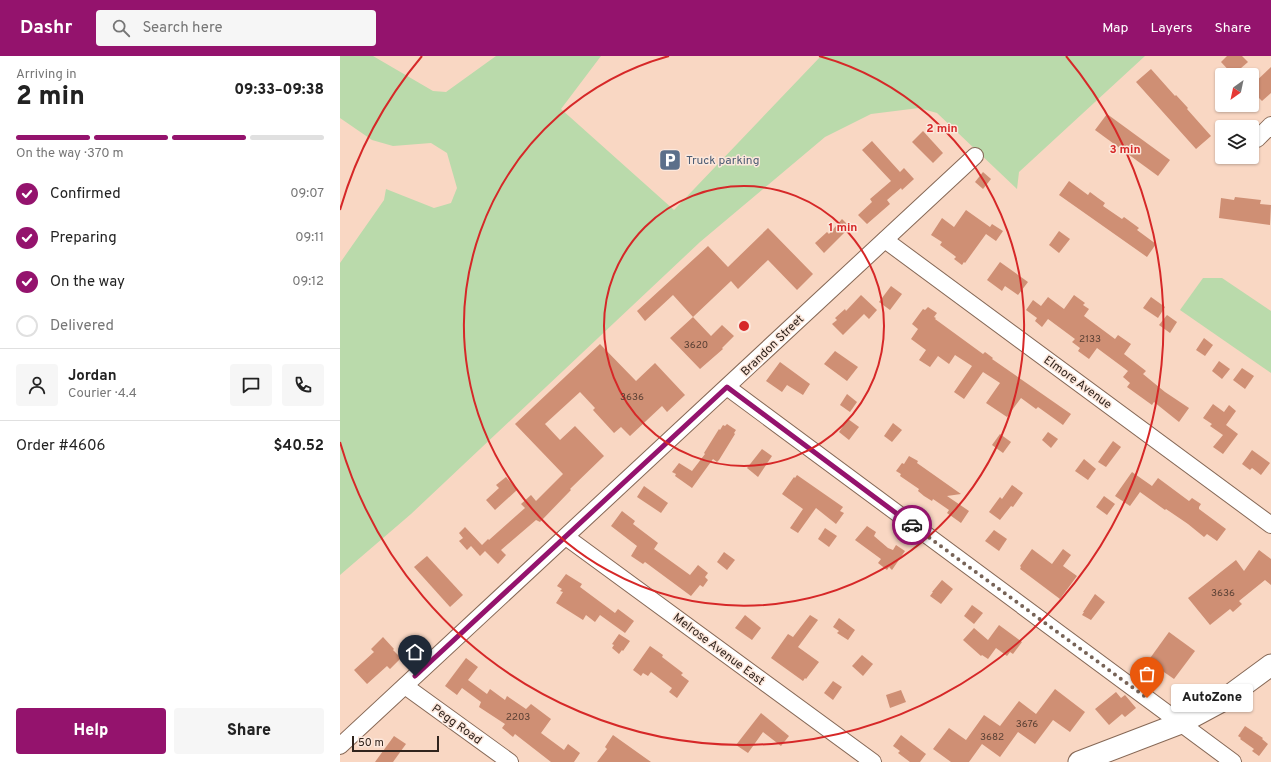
<!DOCTYPE html>
<meta charset="utf-8">
<style>
body{margin:0;font-family:Overpass,sans-serif;background:#f6f6f6;color:#222;height:100vh;display:flex;flex-direction:column;font-size:15px;white-space:nowrap}
*{box-sizing:border-box;margin:0}
p{font-size:13px;color:#767676}
.icon{flex:none;width:22px;height:22px;fill:none;stroke:currentColor;stroke-width:2;stroke-linecap:round;stroke-linejoin:round}
.map{position:relative;flex:1;overflow:hidden}
.drawer{display:flex;flex-direction:column;background:#fff;width:340px}
.drawer>*{flex:none}
.needle{width:26px;rotate:213deg}
.fabs{position:absolute;left:875px;top:12px;display:grid;gap:8px}
.fabs a{display:grid;place-items:center;width:44px;height:44px;border-radius:4px;background:#fff;box-shadow:0 1px 3px #0004;font-size:20px}
.scale{position:absolute;left:12px;bottom:10px;width:87px;box-sizing:border-box;padding-left:4px;border:2px solid #31241d;border-top:0;font-size:11px;line-height:14px;white-space:nowrap;color:#31241d;-webkit-text-stroke:3px #fce7db;paint-order:stroke}
.pin{position:absolute;display:grid;place-items:center;width:34px;height:34px;color:#fff;margin:-41px -17px;border-radius:50% 50% 50% 0;rotate:-45deg;box-shadow:0 0 4px #0007}
.pin .icon{rotate:45deg}
.courier{position:absolute;display:grid;place-items:center;width:40px;height:40px;margin:-20px;border:3px solid #94136d;border-radius:50%;background:#fff;color:#222;box-shadow:0 1px 5px #0007}
.bubble{position:absolute;height:28px;border-radius:4px;background:#fff;box-shadow:0 1px 3px #0004;font-size:13px;font-weight:800;line-height:28px;text-align:center}
.head em{font-style:normal;font-weight:800}
.head div{display:flex;flex-direction:column-reverse}
.head{display:flex;align-items:center;justify-content:space-between;height:68px;padding:0 16px}
h1{font-size:26px;font-weight:800;line-height:30px}
.bar{display:grid;grid-template-columns:repeat(4,1fr);gap:6px 4px;align-content:center;height:48px;padding:0 16px}
.bar i{height:5px;border-radius:3px;background:#e0e0e0}
.bar .current{background:#94136d}
.bar p{grid-column:span 4}
.line{display:flex;align-items:center;gap:10px;padding:0 16px;border-top:1px solid #e0e0e0}
.line div{flex:1}
.round{display:grid;place-items:center;flex:none;width:42px;height:42px;border-radius:4px;background:#f6f6f6}
ol{padding:0 16px;list-style:none}
li{display:flex;align-items:center;gap:12px;height:44px}
li p{margin-inline-start:auto}
li .icon{padding:4px;border-radius:50%;background:#94136d;color:#fff;stroke-width:4}
li:last-child{color:#767676}
li i{width:22px;height:22px;border:2px solid #e0e0e0;border-radius:50%}
.button{display:flex;gap:8px;margin-top:auto;padding:8px 16px}
.button a{flex:1;height:46px;border-radius:4px;background:#94136d;color:#fff;font-size:16px;font-weight:800;line-height:46px;text-align:center}
.button a+a{background:#f6f6f6;color:#222}
header{display:flex;align-items:center;gap:24px;box-sizing:border-box;height:56px;padding:0 20px;background:#94136d;color:#fff}
header strong{font-size:19px}
nav{display:flex;gap:22px;margin-inline-start:auto;font-size:14px}
.search{width:280px;height:36px;background:#f6f6f6;display:flex;align-items:center;gap:10px;box-sizing:border-box;padding:0 14px;border-radius:4px;color:#767676;font-size:15px}
main{display:flex;flex:1;min-height:0}
.map>svg:first-child{display:block}
.green{fill:#badaab}
.building{fill:#cf8f74}
.lines{fill:none;stroke-linecap:round;stroke-linejoin:round}
.minor-casing{stroke:#866856;stroke-width:18}
.major-casing{stroke:#866856;stroke-width:23}
.minor{stroke:#fff;stroke-width:16}
.major{stroke:#fff;stroke-width:21}
.done{stroke:#776357;stroke-width:4;stroke-dasharray:0 7.2}
.route{stroke:#94136d;stroke-width:5}
.ring{fill:none;stroke:#d62828;stroke-width:2}
.labels{text-anchor:middle;stroke-width:3;stroke-linejoin:round;paint-order:stroke}
.number-label{font-size:10px;fill:#583f33}
.service-label{font-size:12px;fill:#4e5e75;stroke:#fce7db;text-anchor:start}
.street-label{font-size:12px;fill:#31241d;stroke:#fce7db}
.centre{fill:#d62828;stroke:#fce7db;stroke-width:2}
.ring-label{font-size:12px;text-anchor:middle;font-weight:bold;fill:#d62828;stroke:#fce7db;stroke-width:3;stroke-linejoin:round;paint-order:stroke}
</style>
<header>
<strong>Dashr</strong>
<div class="search"><svg class="icon" aria-label="search" viewBox="0 0 24 24"><circle cx="10" cy="10" r="6"/><path d="M15 15l6 6"/></svg>Search here</div>
<nav><a>Map</a><a>Layers</a><a>Share</a></nav>
</header>
<main>
<section class="drawer">
<div class="head"><div><h1>2 min</h1><p>Arriving in</p></div><em>09:33–09:38</em></div>
<div class="bar"><i class="current"></i><i class="current"></i><i class="current"></i><i></i><p>On the way · 370 m</p></div>
<ol>
<li><svg class="icon" aria-label="check" viewBox="0 0 24 24"><path d="M5 12l5 5 9-10"/></svg>Confirmed<p>09:07</p></li>
<li><svg class="icon" aria-label="check" viewBox="0 0 24 24"><path d="M5 12l5 5 9-10"/></svg>Preparing<p>09:11</p></li>
<li><svg class="icon" aria-label="check" viewBox="0 0 24 24"><path d="M5 12l5 5 9-10"/></svg>On the way<p>09:12</p></li>
<li><i></i>Delivered</li>
</ol>
<div class="line" style="height:72px"><a class="round"><svg class="icon" aria-label="person" viewBox="0 0 24 24"><circle cx="12" cy="8" r="4"/><path d="M4 21q1-7 8-7t8 7"/></svg></a><div><b>Jordan</b><p>Courier · 4.4</p></div><a class="round"><svg class="icon" aria-label="chat" viewBox="0 0 24 24"><path d="M4 5h16v11H9l-5 4z"/></svg></a><a class="round"><svg class="icon" aria-label="phone" viewBox="0 0 24 24"><path d="M5 4h4l2 5-3 2q2 4 5 5l2-3 5 2v4C11 20 4 13 5 4z"/></svg></a></div>
<div class="line" style="height:52px"><div>Order #4606</div><b>$40.52</b></div>
<div class="button"><a>Help</a><a>Share</a></div>
</section>
<div class="map">
<svg width="931" height="706" viewBox="0 0 931 706">
<rect width="100%" height="100%" fill="#f9d7c3"/>
<g class="green">
<path d="M 0,0 L 33,0 L 93,35 L 106,36 L 156,0 L 261,0 L 221,53 L 334,154 L 481,0 L 805,0 L 679,116 L 677,133 L 597,57 L 579,52 L 531,58 L 485,81 L 360,186 L 71,458 L 0,519 L 0,207 L 44,144 L 46,133 L 94,152 L 111,147 L 117,132 L 107,97 L 91,87 L 53,90 L 32,84 L 0,62 Z"/>
<path d="M 863,222 L 882,222 L 931,255 L 931,317 L 840,254 Z"/>
</g>
<g class="building">
<path d="M 887,0 L 902,0 L 908,6 L 893,19 L 881,6 Z"/>
<path d="M 931,11 L 931,37 L 922,45 L 912,35 L 912,29 Z"/>
<path d="M 811,13 L 835,40 L 836,39 L 848,52 L 847,53 L 871,80 L 856,93 L 796,26 Z"/>
<path d="M 767,58 L 830,104 L 818,120 L 755,74 Z"/>
<path d="M 583,75 L 603,97 L 593,107 L 572,86 Z"/>
<path d="M 532,85 L 560,116 L 564,112 L 574,123 L 562,134 L 561,132 L 547,144 L 550,148 L 527,168 L 518,159 L 532,146 L 530,143 L 551,125 L 522,94 Z"/>
<path d="M 643,116 L 651,123 L 643,133 L 635,126 Z"/>
<path d="M 729,125 L 748,139 L 750,136 L 758,142 L 765,147 L 763,150 L 782,163 L 784,161 L 799,172 L 797,174 L 816,188 L 807,201 L 719,139 Z"/>
<path d="M 895,141 L 921,144 L 920,148 L 931,149 L 930,169 L 879,162 L 881,142 L 894,144 Z"/>
<path d="M 626,154 L 650,171 L 652,168 L 663,175 L 656,185 L 646,178 L 625,207 L 624,206 L 622,209 L 614,203 L 616,201 L 615,200 L 600,189 L 602,186 L 591,179 L 602,162 L 614,171 Z"/>
<path d="M 502,163 L 510,171 L 484,197 L 475,187 L 487,176 L 489,178 Z"/>
<path d="M 428,172 L 473,218 L 457,234 L 428,204 L 398,233 L 391,225 L 353,261 L 333,239 L 305,265 L 297,255 L 368,190 L 388,211 Z"/>
<path d="M 719,175 L 730,183 L 719,197 L 709,189 Z"/>
<path d="M 660,206 L 688,226 L 678,239 L 665,230 L 662,235 L 647,224 Z"/>
<path d="M 551,230 L 562,238 L 550,254 L 539,246 Z"/>
<path d="M 521,239 L 537,254 L 529,263 L 524,258 L 503,279 L 492,268 L 497,264 L 495,262 L 505,253 L 506,255 Z"/>
<path d="M 734,239 L 745,247 L 743,249 L 749,253 L 744,260 L 775,283 L 778,279 L 791,288 L 784,298 L 806,315 L 803,318 L 825,336 L 849,352 L 839,366 L 814,346 L 812,349 L 787,331 L 790,327 L 783,321 L 788,315 L 757,292 L 749,303 L 738,295 L 740,292 L 732,286 L 735,283 L 708,263 L 702,271 L 695,265 L 697,262 L 686,254 L 693,244 L 701,250 L 708,241 L 724,253 Z"/>
<path d="M 811,241 L 825,251 L 818,262 L 803,252 Z"/>
<path d="M 588,251 L 597,257 L 594,261 L 596,262 L 595,263 L 643,298 L 645,296 L 653,302 L 652,303 L 731,358 L 723,369 L 698,351 L 696,353 L 681,342 L 667,361 L 646,347 L 660,327 L 643,316 L 624,343 L 614,336 L 632,310 L 615,299 L 609,308 L 598,300 L 590,311 L 579,304 L 586,294 L 571,283 L 578,273 L 572,268 L 583,253 L 585,254 Z"/>
<path d="M 827,259 L 837,266 L 830,277 L 819,269 Z"/>
<path d="M 353,261 L 371,280 L 382,269 L 394,280 L 382,292 L 383,293 L 360,313 L 330,282 Z"/>
<path d="M 864,282 L 873,289 L 865,300 L 856,294 Z"/>
<path d="M 260,288 L 296,325 L 315,307 L 345,339 L 327,356 L 322,350 L 290,380 L 281,371 L 274,377 L 253,354 L 255,352 L 240,336 L 205,368 L 220,384 L 235,370 L 264,400 L 230,433 L 231,434 L 200,466 L 196,464 L 161,494 L 166,499 L 158,508 L 145,495 L 140,500 L 131,490 L 127,494 L 119,485 L 123,482 L 119,477 L 125,471 L 142,489 L 148,483 L 149,484 L 185,452 L 181,448 L 191,439 L 196,445 L 223,418 L 175,368 Z"/>
<path d="M 495,295 L 518,311 L 507,325 L 484,308 Z"/>
<path d="M 879,305 L 890,313 L 882,323 L 872,315 Z"/>
<path d="M 440,306 L 470,328 L 463,339 L 447,329 L 442,336 L 426,325 Z"/>
<path d="M 902,312 L 914,320 L 905,333 L 893,324 Z"/>
<path d="M 507,338 L 517,346 L 510,356 L 500,349 Z"/>
<path d="M 873,348 L 884,356 L 889,349 L 896,355 L 886,369 L 898,378 L 883,398 L 873,391 L 883,379 L 870,370 L 872,368 L 863,362 Z"/>
<path d="M 508,363 L 519,371 L 509,384 L 499,376 Z"/>
<path d="M 553,367 L 562,374 L 552,386 L 544,380 Z"/>
<path d="M 387,368 L 396,374 L 394,377 L 395,378 L 379,404 L 377,406 L 373,403 L 352,432 L 335,420 L 336,418 L 332,416 L 339,407 L 352,415 L 365,398 L 364,397 L 379,373 L 380,374 L 383,369 L 385,370 Z"/>
<path d="M 708,376 L 718,383 L 711,392 L 702,384 Z"/>
<path d="M 660,378 L 671,386 L 663,397 L 652,389 Z"/>
<path d="M 773,385 L 781,391 L 766,411 L 758,406 Z"/>
<path d="M 422,393 L 432,400 L 418,421 L 407,412 Z"/>
<path d="M 912,394 L 930,407 L 921,419 L 912,412 L 910,414 L 902,408 Z"/>
<path d="M 569,400 L 578,405 L 577,407 L 621,438 L 607,440 L 629,455 L 621,467 L 607,457 L 609,454 L 593,443 L 592,445 L 584,440 L 578,435 L 579,433 L 560,420 L 561,418 L 556,415 L 562,407 L 564,408 Z"/>
<path d="M 744,403 L 756,413 L 748,424 L 735,415 Z"/>
<path d="M 792,416 L 812,430 L 818,422 L 849,445 L 852,442 L 861,448 L 859,451 L 859,453 L 886,473 L 877,485 L 867,478 L 864,481 L 848,468 L 826,453 L 825,454 L 800,436 L 790,450 L 775,440 Z"/>
<path d="M 457,419 L 503,451 L 500,455 L 504,457 L 496,468 L 476,452 L 458,477 L 450,472 L 463,453 L 442,438 L 454,421 L 455,422 Z"/>
<path d="M 166,421 L 177,434 L 155,454 L 146,444 L 159,432 L 156,429 Z"/>
<path d="M 672,429 L 683,437 L 673,451 L 671,450 L 660,464 L 649,456 L 660,441 L 662,443 Z"/>
<path d="M 304,430 L 328,447 L 321,457 L 297,441 Z"/>
<path d="M 764,440 L 775,448 L 767,459 L 756,451 Z"/>
<path d="M 282,455 L 295,465 L 293,468 L 318,487 L 314,493 L 350,519 L 358,509 L 368,517 L 365,521 L 368,524 L 363,531 L 360,529 L 351,540 L 305,506 L 303,508 L 291,500 L 297,490 L 271,470 Z"/>
<path d="M 527,470 L 536,476 L 534,480 L 548,492 L 553,494 L 556,489 L 565,495 L 552,514 L 549,511 L 547,514 L 538,507 L 541,503 L 515,484 Z"/>
<path d="M 485,472 L 497,480 L 489,491 L 478,483 Z"/>
<path d="M 654,474 L 667,483 L 659,495 L 645,485 Z"/>
<path d="M 692,493 L 712,508 L 723,493 L 731,499 L 723,510 L 737,520 L 720,543 L 680,513 L 681,511 L 680,510 Z"/>
<path d="M 919,494 L 931,503 L 931,529 L 925,524 L 899,545 L 902,548 L 893,556 L 890,553 L 870,569 L 848,542 L 896,504 L 904,515 Z"/>
<path d="M 384,496 L 395,504 L 387,514 L 377,506 Z"/>
<path d="M 87,500 L 123,539 L 110,551 L 74,511 Z"/>
<path d="M 226,518 L 242,528 L 240,531 L 275,557 L 278,553 L 294,565 L 285,577 L 260,559 L 255,566 L 246,559 L 243,564 L 216,547 L 223,536 L 220,535 L 222,533 L 217,530 Z"/>
<path d="M 602,524 L 613,533 L 601,548 L 590,540 L 593,536 L 592,536 Z"/>
<path d="M 755,538 L 765,546 L 751,564 L 742,559 L 744,556 L 743,556 Z"/>
<path d="M 632,549 L 643,557 L 634,568 L 624,560 Z"/>
<path d="M 405,559 L 421,572 L 412,584 L 395,572 Z"/>
<path d="M 470,559 L 478,564 L 458,591 L 479,606 L 466,623 L 465,622 L 463,625 L 431,602 L 448,578 L 453,581 Z"/>
<path d="M 499,562 L 515,574 L 508,584 L 497,577 L 499,575 L 493,571 Z"/>
<path d="M 659,569 L 682,586 L 673,598 L 670,596 L 667,600 L 656,592 L 648,603 L 642,599 L 641,600 L 623,584 L 634,572 L 648,584 Z"/>
<path d="M 829,576 L 855,595 L 834,623 L 808,605 Z"/>
<path d="M 279,578 L 290,585 L 283,595 L 282,594 L 279,598 L 272,592 L 274,589 L 272,588 Z"/>
<path d="M 43,581 L 54,593 L 53,594 L 61,602 L 50,613 L 47,610 L 27,628 L 14,614 L 34,596 L 31,593 Z"/>
<path d="M 310,590 L 323,599 L 322,601 L 343,617 L 341,619 L 349,625 L 337,642 L 329,636 L 332,632 L 311,616 L 308,620 L 303,617 L 301,620 L 293,614 Z"/>
<path d="M 522,599 L 533,608 L 523,620 L 512,610 Z"/>
<path d="M 126,602 L 138,611 L 128,624 L 147,638 L 150,633 L 165,644 L 167,640 L 186,653 L 191,648 L 211,663 L 201,677 L 224,694 L 228,688 L 240,697 L 234,706 L 211,706 L 175,678 L 173,681 L 162,672 L 165,668 L 139,651 L 141,646 L 122,632 L 117,639 L 105,630 Z"/>
<path d="M 493,625 L 502,631 L 493,644 L 484,637 Z"/>
<path d="M 715,633 L 745,656 L 730,676 L 713,664 L 695,688 L 678,676 L 660,701 L 642,688 L 629,706 L 611,706 L 593,693 L 609,672 L 626,684 L 644,659 L 660,670 L 679,645 L 696,658 Z"/>
<path d="M 561,634 L 566,646 L 550,652 L 546,639 Z"/>
<path d="M 776,636 L 781,642 L 785,639 L 796,652 L 785,661 L 782,658 L 769,669 L 755,653 Z"/>
<path d="M 421,657 L 449,680 L 441,690 L 423,676 L 408,697 L 396,689 Z"/>
<path d="M 905,670 L 923,682 L 922,683 L 928,688 L 919,700 L 912,695 L 914,693 L 900,683 L 901,682 L 898,680 Z"/>
<path d="M 273,679 L 311,706 L 257,706 L 267,693 L 265,691 Z"/>
<path d="M 561,679 L 586,698 L 580,706 L 570,706 L 558,697 L 560,695 L 553,690 Z"/>
<path d="M 54,680 L 66,688 L 53,706 L 35,706 Z"/>
</g>
<g class="lines">
<g class="minor-casing">
<g id="minor">
<path d="M 917,83 L 931,69"/>
<path d="M 545,184 L 931,469"/>
<path d="M 387,331 L 893,706"/>
<path d="M 226,481 L 533,706"/>
<path d="M 65,630 L 170,706"/>
<path d="M 0,690 C 212,494 423,296 635,100"/>
</g>
</g>
<g class="major-casing">
<path id="major" d="M 739,706 L 841,667 L 882,645 L 931,609"/>
</g>
<use href="#minor" class="minor"/>
<use href="#major" class="major"/>
</g>
<g class="lines">
<path class="done" d="M 572,469 L 807,642"/>
<path class="route" d="M 75,620 L 387,331 L 572,469"/>
</g>
<g class="ring">
<circle cx="404" cy="270" r="140"/>
<path d="M479 0A280 280 0 1 1 329 0"/>
<path d="M0 154A420 420 0 0 1 82 0M726 0A420 420 0 1 1 0 386"/>
</g>
<defs>
<g id="parking-square" transform="scale(1.15)"><rect x="-9" y="-9" width="18" height="18" rx="4" fill="#5c6f8a" stroke="#fce7db"/><path d="M-3.5-5.5H1a3.5 3.5 0 0 1 0 7H-1V5.5H-3.5ZM-1-3.4V-.6H.8a1.4 1.4 0 0 0 0-2.8Z" fill="#fff"/></g>
</defs>
<g fill-rule="evenodd">
<use href="#parking-square" x="330" y="104"/>
</g>
<g class="labels">
<g class="number-label">
<text x="750" y="286">2133</text>
<text x="356" y="292">3620</text>
<text x="292" y="344">3636</text>
<text x="883" y="540">3636</text>
<text x="178" y="664">2203</text>
<text x="687" y="671">3676</text>
<text x="652" y="684">3682</text>
</g>
<g class="service-label">
<text x="346" y="108">Truck parking</text>
</g>
<g class="street-label">
<text transform="translate(432 289) rotate(-44)" y="4">Brandon Street</text>
<text transform="translate(738 326) rotate(36)" y="4">Elmore Avenue</text>
<text transform="translate(379 593) rotate(37)" y="4">Melrose Avenue East</text>
<text transform="translate(117 668) rotate(36)" y="4">Pegg Road</text>
</g>
</g>
<circle cx="404" cy="270" r="6" class="centre"/>
<g class="ring-label">
<text x="602" y="76">2 min</text>
<text x="785" y="97">3 min</text>
<text x="503" y="175">1 min</text>
</g>
</svg>
<div class="fabs">
<a><svg class="needle" viewBox="-14 -14 28 28"><path d="M0-13l5 13h-10z" fill="#e53935"/><path d="M0 13l5-13h-10z" fill="#767676"/></svg></a>
<a><svg class="icon" aria-label="layers" viewBox="0 0 24 24"><path d="M12 4l9 5-9 5-9-5zM3 14l9 5 9-5"/></svg></a>
</div>
<div class="scale">50 m</div>
<div class="pin" style="left:807px;top:642px;background:#ea580c"><svg class="icon" aria-label="bag" viewBox="0 0 24 24"><path d="M5 8h14l-1 12H6zM9 8a3 3 0 0 1 6 0"/></svg></div>
<div class="pin" style="left:75px;top:620px;background:#1f2937"><svg class="icon" aria-label="home" viewBox="0 0 24 24"><path d="M3 11l9-7 9 7M6 9v11h12V9"/></svg></div>
<div class="courier" style="left:572px;top:469px"><svg class="icon" aria-label="car" viewBox="0 0 24 24"><path d="M5 17H2v-5l4-1 3-4h7l3 4 3 1v5h-3M9 17h6M6 11h13"/><circle cx="7" cy="17" r="2"/><circle cx="17" cy="17" r="2"/></svg></div>
<div class="bubble" style="left:831px;top:628px;width:82px">AutoZone</div>
</div>
</main>
